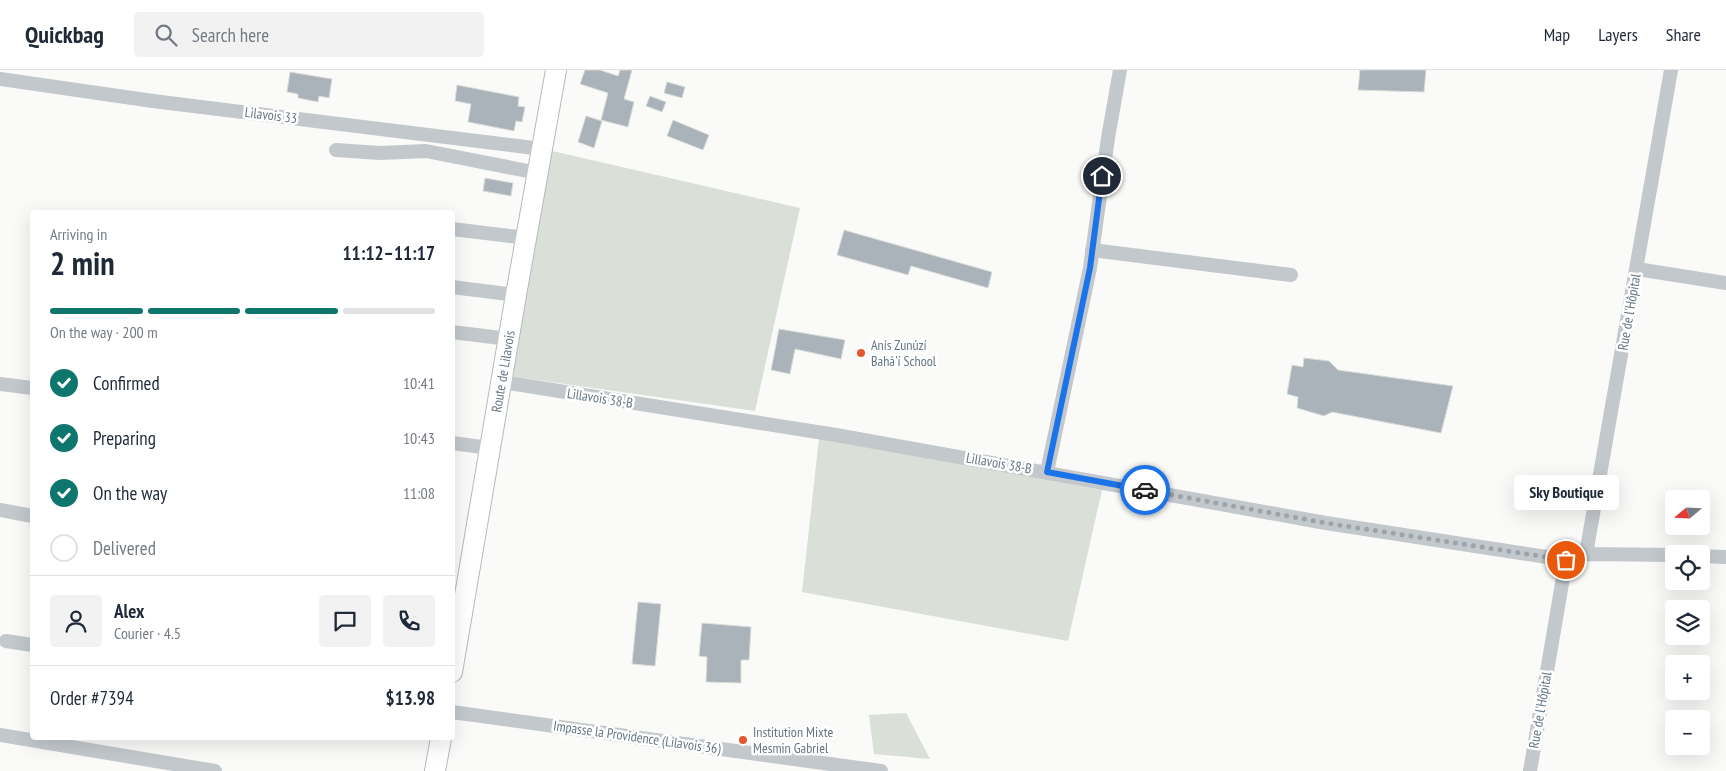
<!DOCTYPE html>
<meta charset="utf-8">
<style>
body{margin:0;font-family:"PT Sans Narrow",sans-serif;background:#f2f2f3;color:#1f2937;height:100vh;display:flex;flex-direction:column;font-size:19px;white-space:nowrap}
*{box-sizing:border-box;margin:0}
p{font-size:16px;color:#747a83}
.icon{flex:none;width:28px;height:28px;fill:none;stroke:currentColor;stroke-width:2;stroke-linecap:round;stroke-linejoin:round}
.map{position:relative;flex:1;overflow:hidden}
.side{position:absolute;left:30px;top:140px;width:425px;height:530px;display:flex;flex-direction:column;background:#fff;border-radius:5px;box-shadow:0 5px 20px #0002}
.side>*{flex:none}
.needle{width:32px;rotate:251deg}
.tools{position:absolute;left:1665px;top:420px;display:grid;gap:10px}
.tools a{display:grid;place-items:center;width:45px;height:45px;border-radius:5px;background:#fff;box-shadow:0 5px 20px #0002;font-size:25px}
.pin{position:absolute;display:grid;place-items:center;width:42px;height:42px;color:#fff;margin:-21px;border:2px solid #fff;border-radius:50%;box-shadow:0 1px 5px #0007}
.courier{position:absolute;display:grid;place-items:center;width:50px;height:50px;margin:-25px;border:4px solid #1a73e8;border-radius:50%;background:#fff;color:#222;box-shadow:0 1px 6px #0007}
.bubble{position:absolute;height:35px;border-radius:5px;background:#fff;box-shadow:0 5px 20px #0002;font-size:16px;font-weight:800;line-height:35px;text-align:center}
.head em{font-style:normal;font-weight:800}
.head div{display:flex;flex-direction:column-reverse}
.head{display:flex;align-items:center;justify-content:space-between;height:85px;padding:0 20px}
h1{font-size:32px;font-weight:800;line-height:38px}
.bar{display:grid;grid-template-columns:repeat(4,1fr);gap:8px 5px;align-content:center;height:60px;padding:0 20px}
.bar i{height:6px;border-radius:4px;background:#e0e1e3}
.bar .active{background:#0f766e}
.bar p{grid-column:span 4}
.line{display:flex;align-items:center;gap:12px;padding:0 20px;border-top:1px solid #e0e1e3}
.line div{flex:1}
.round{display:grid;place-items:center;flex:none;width:52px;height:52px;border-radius:5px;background:#f2f2f3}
ol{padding:0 20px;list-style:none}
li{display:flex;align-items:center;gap:15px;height:55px}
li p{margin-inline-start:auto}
li .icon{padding:5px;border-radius:50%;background:#0f766e;color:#fff;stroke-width:4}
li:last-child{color:#747a83}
li i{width:28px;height:28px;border:2px solid #e0e1e3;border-radius:50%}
header{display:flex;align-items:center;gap:30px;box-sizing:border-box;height:70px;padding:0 25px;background:#fff;border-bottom:1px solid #e0e1e3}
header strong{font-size:24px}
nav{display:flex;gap:28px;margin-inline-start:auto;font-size:18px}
.search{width:350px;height:45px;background:#f2f2f3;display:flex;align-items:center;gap:12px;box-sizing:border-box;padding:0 18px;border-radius:5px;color:#747a83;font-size:19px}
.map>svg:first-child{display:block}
.green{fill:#dadfd7}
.building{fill:#aab3b9;stroke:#dcdcda}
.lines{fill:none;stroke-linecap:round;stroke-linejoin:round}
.secondary-casing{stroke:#b3babf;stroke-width:22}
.minor{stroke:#c3c8cc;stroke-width:14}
.secondary{stroke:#fff;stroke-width:20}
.done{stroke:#99a4ac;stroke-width:5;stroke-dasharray:0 9}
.route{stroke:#1a73e8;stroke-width:6}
.poi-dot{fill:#e4572e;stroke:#fff;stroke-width:2}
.labels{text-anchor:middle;stroke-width:5;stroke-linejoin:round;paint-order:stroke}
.street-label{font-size:14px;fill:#657683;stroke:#fff}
.poi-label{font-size:14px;fill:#657683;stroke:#fff;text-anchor:start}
</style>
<header>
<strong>Quickbag</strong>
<div class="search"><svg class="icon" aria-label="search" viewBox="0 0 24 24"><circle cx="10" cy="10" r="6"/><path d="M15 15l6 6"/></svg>Search here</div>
<nav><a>Map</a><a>Layers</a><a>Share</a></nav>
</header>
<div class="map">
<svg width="1726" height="701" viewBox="0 0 1726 701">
<rect width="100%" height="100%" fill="#fafaf8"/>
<g class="green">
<path d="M 548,80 L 800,138 L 755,341 L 509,306 Z"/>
<path d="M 819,368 L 1102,420 L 1068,571 L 802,522 Z"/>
<path d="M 906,643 L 930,689 L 874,684 L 869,645 Z"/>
</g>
<g class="building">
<path d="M 585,0 L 600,0 L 618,6 L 620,0 L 632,0 L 624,29 L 634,32 L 628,57 L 601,50 L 608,23 L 580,14 Z"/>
<path d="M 1360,0 L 1426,0 L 1424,22 L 1358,20 Z"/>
<path d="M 290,2 L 332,9 L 329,28 L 319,26 L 318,32 L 298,28 L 298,24 L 287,22 Z"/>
<path d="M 667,12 L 685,17 L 682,28 L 664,23 Z"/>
<path d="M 457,15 L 519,27 L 518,36 L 525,37 L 522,52 L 516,51 L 514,61 L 468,52 L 471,34 L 455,31 Z"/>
<path d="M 650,26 L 666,32 L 662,42 L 646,36 Z"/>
<path d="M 586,46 L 602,51 L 594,78 L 578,72 Z"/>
<path d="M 673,50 L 709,65 L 703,80 L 667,66 Z"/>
<path d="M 485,108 L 513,113 L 511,126 L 483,121 Z"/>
<path d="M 844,160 L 992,202 L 988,218 L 911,196 L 908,205 L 837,185 Z"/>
<path d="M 779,259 L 845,270 L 841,289 L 795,279 L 790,304 L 771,300 Z"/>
<path d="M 1304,288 L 1329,291 L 1338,300 L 1453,316 L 1441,363 L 1332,342 L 1324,346 L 1297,338 L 1298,327 L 1287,324 L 1292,295 L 1303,297 Z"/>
<path d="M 638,532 L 661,534 L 655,596 L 632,594 Z"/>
<path d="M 702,553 L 751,557 L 749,590 L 741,590 L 741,613 L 706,612 L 707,587 L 699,586 Z"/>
</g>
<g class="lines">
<g class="secondary-casing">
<g id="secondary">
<path id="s1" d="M 452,602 L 516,225 L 556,0"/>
<path d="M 435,701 L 441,668"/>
</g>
</g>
<g class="minor">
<path d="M 0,9 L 153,31 L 542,79"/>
<path d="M 336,80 L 380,83 L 426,81 L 538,103"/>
<path d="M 452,159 L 526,168"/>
<path d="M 1092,180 L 1291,205"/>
<path d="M 1637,199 L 1726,213"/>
<path d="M 452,217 L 516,225"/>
<path d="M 452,262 L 509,269"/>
<path d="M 502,312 L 836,365 L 1326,453 L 1566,490 L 1586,484 L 1674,485"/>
<path d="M 0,314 L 32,318"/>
<path d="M 452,373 L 490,378"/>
<path d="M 1047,402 L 1090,198 L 1108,68 L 1120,0"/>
<path d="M 0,440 L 32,446"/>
<path d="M 1586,484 L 1671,0"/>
<path d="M 1701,486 L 1726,487"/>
<path d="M 6,571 L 32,575"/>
<path d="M 452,642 L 881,701"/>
<path d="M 0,665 L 215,701"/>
<path d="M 1530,701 L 1566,490"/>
</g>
<use href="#secondary" class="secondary"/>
</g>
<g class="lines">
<path class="done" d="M 1145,420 L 1326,453 L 1566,490"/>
<path class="route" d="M 1102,106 L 1090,198 L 1047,402 L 1145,420"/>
</g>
<g class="poi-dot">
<circle cx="861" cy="283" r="5"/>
<circle cx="743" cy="670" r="5"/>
</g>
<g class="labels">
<g class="street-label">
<text transform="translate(271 45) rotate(7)" y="5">Lilavois 33</text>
<text transform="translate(1629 242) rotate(-80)" y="5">Rue de l'Hôpital</text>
<text dy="5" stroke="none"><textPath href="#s1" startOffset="305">Route de Lilavois</textPath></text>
<text transform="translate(600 328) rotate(9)" y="5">Lillavois 38-B</text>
<text transform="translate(999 393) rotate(10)" y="5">Lillavois 38-B</text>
<text transform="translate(1540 640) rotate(-80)" y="5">Rue de l'Hôpital</text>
<text transform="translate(637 667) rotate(8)" y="5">Impasse la Providence (Lilavois 36)</text>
</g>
<g class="poi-label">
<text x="871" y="280">Anís Zunúzí<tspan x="871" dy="16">Bahá'í School</tspan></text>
<text x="753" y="667">Institution Mixte<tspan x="753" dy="16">Mesmin Gabriel</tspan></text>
</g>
</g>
</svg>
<div class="tools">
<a><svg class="needle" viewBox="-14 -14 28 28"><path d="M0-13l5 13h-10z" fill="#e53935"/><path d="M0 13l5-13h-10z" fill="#747a83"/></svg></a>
<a><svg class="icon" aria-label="locate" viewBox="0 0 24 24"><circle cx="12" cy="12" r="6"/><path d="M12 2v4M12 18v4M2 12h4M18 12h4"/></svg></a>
<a><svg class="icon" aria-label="layers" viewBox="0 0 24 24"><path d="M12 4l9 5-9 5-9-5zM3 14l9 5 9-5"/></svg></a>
<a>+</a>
<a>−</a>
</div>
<div class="pin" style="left:1566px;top:490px;background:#ea580c"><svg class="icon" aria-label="bag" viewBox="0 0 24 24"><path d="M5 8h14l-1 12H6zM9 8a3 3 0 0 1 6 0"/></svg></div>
<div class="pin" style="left:1102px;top:106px;background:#1f2937"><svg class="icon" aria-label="home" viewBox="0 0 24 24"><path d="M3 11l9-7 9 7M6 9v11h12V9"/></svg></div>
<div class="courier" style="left:1145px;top:420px"><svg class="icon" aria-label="car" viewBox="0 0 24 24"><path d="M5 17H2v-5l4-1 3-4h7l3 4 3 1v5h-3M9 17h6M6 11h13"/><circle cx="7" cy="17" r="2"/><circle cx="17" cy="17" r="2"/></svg></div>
<div class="bubble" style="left:1514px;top:405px;width:105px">Sky Boutique</div>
<section class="side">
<div class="head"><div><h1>2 min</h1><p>Arriving in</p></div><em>11:12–11:17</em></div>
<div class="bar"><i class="active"></i><i class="active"></i><i class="active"></i><i></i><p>On the way · 200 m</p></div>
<ol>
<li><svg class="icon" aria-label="check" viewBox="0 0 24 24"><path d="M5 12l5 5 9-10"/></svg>Confirmed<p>10:41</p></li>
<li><svg class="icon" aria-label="check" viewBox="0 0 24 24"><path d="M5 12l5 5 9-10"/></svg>Preparing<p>10:43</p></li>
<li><svg class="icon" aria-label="check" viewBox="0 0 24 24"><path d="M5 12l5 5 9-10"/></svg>On the way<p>11:08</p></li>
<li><i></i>Delivered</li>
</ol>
<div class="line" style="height:90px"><a class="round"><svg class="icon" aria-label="person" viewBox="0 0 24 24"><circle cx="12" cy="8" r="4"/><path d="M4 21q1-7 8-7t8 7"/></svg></a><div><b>Alex</b><p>Courier · 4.5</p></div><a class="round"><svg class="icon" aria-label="chat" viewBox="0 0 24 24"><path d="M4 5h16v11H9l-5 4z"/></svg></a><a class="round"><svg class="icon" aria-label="phone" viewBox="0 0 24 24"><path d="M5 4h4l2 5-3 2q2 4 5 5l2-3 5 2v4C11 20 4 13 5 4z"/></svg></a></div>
<div class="line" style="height:65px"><div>Order #7394</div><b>$13.98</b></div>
</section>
</div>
